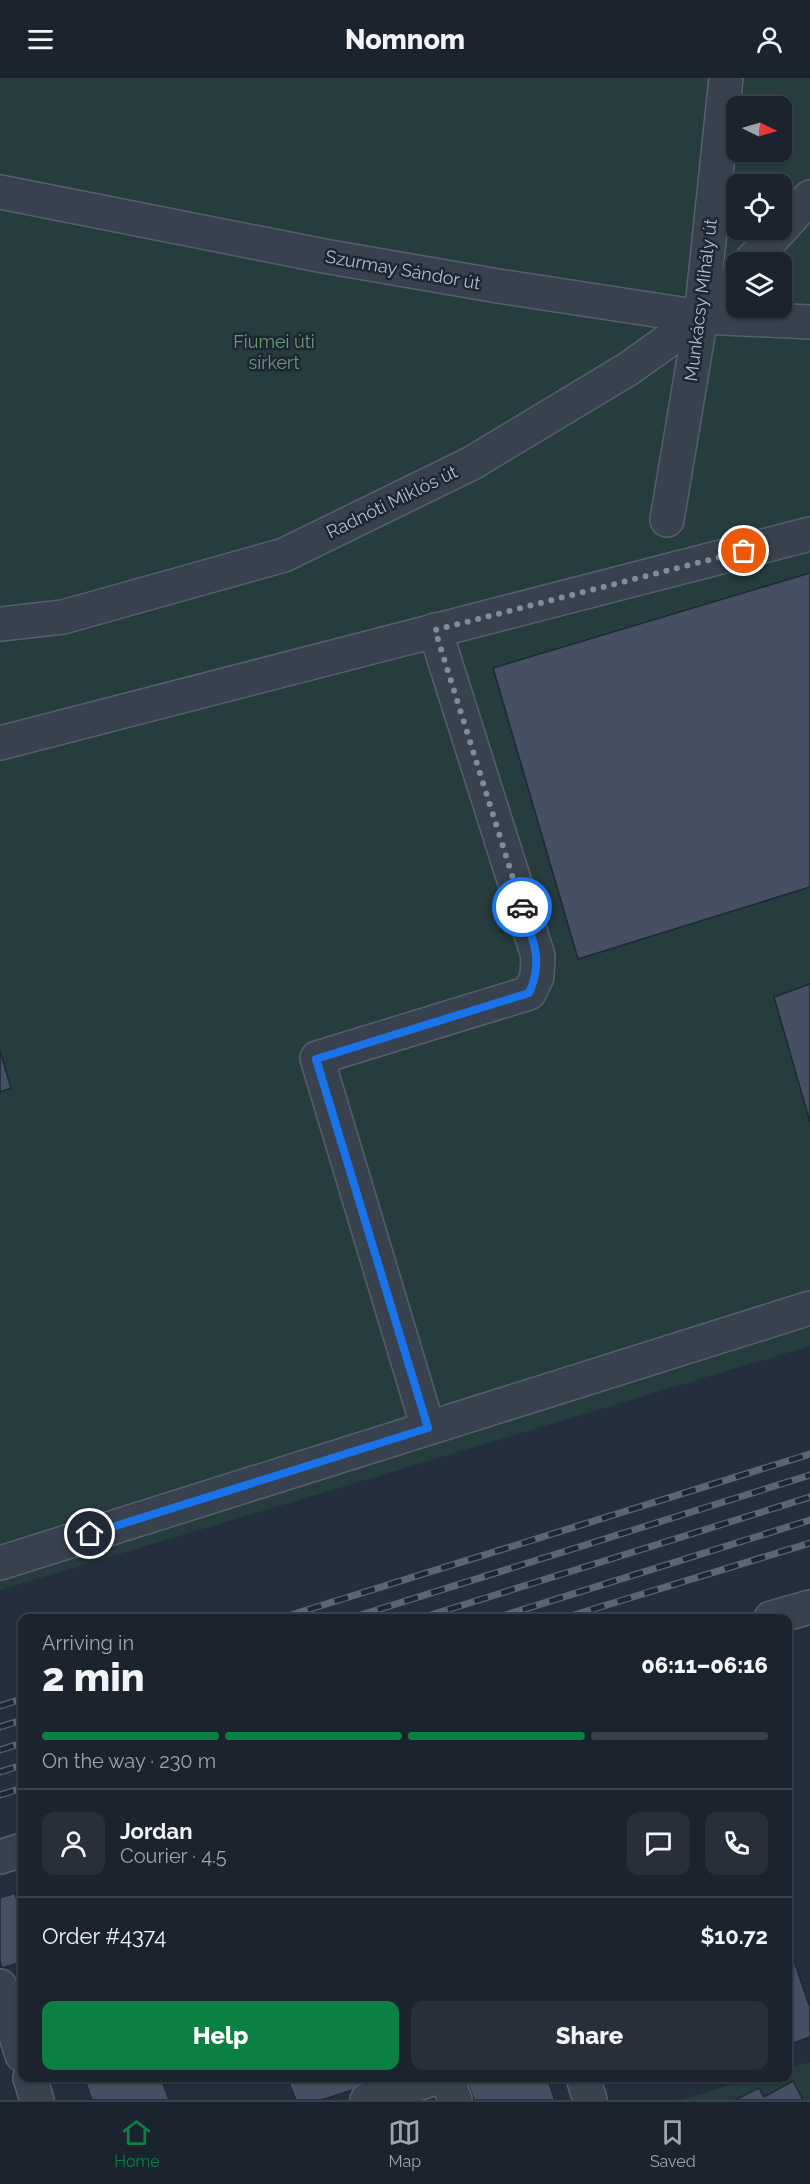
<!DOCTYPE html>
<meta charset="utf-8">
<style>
body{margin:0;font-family:Raleway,sans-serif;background:#282f3a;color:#f1f3f6;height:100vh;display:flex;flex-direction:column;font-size:22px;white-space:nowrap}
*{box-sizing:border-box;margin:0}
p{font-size:20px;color:#a0a4aa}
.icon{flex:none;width:33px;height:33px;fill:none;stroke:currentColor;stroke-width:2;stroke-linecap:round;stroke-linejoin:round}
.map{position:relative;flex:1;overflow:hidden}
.drawer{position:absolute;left:18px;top:1536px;width:774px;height:468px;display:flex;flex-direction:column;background:#1b232e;border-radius:12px;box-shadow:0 2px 4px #0004,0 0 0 2px #39404a}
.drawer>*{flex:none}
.needle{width:39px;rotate:95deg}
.controls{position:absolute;left:726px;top:18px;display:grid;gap:12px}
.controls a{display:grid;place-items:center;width:66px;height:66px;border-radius:12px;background:#1b232e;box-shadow:0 2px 4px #0004,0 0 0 2px #39404a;font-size:30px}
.pin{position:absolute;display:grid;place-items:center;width:51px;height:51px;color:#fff;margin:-26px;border:3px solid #fff;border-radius:50%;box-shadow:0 2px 6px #0007}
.courier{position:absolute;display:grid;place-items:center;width:60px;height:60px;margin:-30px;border:4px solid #1a73e8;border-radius:50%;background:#fff;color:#222;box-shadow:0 2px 8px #0007}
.overview em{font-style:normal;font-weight:800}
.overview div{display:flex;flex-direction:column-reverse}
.overview{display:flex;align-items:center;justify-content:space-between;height:102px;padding:0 24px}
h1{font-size:39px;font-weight:800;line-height:45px}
.bar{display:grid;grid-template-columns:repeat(4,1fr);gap:9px 6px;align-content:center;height:72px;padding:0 24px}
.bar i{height:8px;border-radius:4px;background:#39404a}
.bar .current{background:#0b8043}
.bar p{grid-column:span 4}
.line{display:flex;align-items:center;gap:15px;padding:0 24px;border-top:2px solid #39404a}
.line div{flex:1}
.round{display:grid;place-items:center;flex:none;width:63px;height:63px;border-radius:12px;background:#282f3a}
.primary-button{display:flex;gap:12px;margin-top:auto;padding:12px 24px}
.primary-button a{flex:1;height:69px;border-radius:12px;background:#0b8043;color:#fff;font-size:24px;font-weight:800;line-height:69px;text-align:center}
.primary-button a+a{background:#282f3a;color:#f1f3f6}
header{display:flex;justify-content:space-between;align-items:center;height:78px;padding:0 24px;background:#1b232e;font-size:27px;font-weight:800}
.tab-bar{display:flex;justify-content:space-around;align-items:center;height:84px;border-top:2px solid #39404a;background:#1b232e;font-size:16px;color:#a0a4aa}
.tab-bar a{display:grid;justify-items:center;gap:3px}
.tab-bar .current{color:#0b8043}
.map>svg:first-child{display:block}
.green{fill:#263c3f;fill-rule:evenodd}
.building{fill:#455162;stroke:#1f2835;stroke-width:1.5}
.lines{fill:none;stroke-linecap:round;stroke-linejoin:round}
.minor-casing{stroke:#565f6c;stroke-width:36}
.minor{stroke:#38414e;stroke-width:33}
.rail-casing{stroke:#5a6575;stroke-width:7}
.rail{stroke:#1d2633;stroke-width:4.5;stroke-dasharray:14;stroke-linecap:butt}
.done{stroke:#828b98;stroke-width:6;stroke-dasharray:0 10.8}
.route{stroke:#1a73e8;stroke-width:8}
.labels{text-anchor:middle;stroke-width:5;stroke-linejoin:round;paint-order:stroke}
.street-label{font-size:18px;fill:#b4bcc9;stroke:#1d2633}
.park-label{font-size:18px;fill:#6b9a76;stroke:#1d2633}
</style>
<header><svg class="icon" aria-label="menu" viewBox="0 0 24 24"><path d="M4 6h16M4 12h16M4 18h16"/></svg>Nomnom<svg class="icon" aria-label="person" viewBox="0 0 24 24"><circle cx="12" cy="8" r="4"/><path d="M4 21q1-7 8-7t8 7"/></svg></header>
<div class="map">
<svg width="810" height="2022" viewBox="0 0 810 2022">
<rect width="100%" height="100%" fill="#242f3e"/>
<g class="green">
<path d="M 0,0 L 810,0 L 810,1268 L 0,1512 ZM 736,28 L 782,28 L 782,74 L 736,74 ZM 736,106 L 782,106 L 782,152 L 736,152 ZM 736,184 L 782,184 L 782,230 L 736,230 Z"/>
<path d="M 810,1984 L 810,2022 L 679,2022 L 756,2000 L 788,2000 L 788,1990 Z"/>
</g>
<g class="building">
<path d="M 810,495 L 810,809 L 578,881 L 493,590 Z"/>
<path d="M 810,906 L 810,1044 L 774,919 Z"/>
<path d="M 0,973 L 11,1010 L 0,1014 Z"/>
<path d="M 22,1812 L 22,1841 L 15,1815 Z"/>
<path d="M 15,1815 L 22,1841 L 22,1875 L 20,1875 L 22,1884 L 2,1890 L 0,1883 L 0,1820 Z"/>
<path d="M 788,1865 L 810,1930 L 810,1959 L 788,1967 Z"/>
<path d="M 84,2000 L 161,2000 L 169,2022 L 92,2022 Z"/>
<path d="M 287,2000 L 391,2000 L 321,2022 L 296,2022 Z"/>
<path d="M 466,2000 L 547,2000 L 555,2022 L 474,2022 Z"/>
<path d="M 793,2003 L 803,2022 L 735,2022 L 759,2010 L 764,2019 Z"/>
</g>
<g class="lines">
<g class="minor-casing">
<g id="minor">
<path d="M 0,114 L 324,178 L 498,208 L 701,239 L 810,244"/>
<path d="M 782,150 L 810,119"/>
<path d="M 750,184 L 780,152"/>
<path d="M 667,442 L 701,239 L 726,0"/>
<path d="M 0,546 L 63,539 L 284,477 L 472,385 L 628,291 L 701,239 L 736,200"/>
<path d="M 0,665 L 810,456"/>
<path d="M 428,1350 L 317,980 L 529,915 L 537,899 L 538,878 L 435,552"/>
<path d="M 0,1485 L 810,1230"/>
<path d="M 771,1540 L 810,1529"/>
<path d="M 0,1779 L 22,1772"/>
<path d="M 0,1908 L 22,1977"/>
<path d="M 30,2000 L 37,2022"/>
<path d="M 447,2000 L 455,2022"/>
<path d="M 583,2000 L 590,2022"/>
<path d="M 367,2022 L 435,2000"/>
</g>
</g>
<use href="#minor" class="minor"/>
<g class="rail-casing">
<g id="rail">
<path d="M 281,1540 L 810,1376"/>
<path d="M 351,1540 L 810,1397"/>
<path d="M 421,1540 L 810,1419"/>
<path d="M 496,1540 L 810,1442"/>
<path d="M 564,1540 L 810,1465"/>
<path d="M 0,1628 L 22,1621"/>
<path d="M 0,1649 L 22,1642"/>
<path d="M 0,1672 L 22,1665"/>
<path d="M 0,1694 L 22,1687"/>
<path d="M 0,1717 L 22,1710"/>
</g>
</g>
<use href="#rail" class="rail"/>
</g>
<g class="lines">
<path class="done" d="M 522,829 L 435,552 L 744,473"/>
<path class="route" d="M 90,1456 L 428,1350 L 316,981 L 529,915 C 544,883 533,862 522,829"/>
</g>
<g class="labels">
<g class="street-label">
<text transform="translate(403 192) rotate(10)" y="6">Szurmay Sándor út</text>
<text transform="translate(701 222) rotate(-83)" y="6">Munkácsy Mihály út</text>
<text transform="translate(392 424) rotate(-26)" y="6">Radnóti Miklós út</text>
</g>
<g class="park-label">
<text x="274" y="270">Fiumei úti<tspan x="274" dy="21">sírkert</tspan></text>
</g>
</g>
</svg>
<div class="controls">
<a><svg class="needle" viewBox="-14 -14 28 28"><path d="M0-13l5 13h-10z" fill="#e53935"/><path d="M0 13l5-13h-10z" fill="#a0a4aa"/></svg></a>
<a><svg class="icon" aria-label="locate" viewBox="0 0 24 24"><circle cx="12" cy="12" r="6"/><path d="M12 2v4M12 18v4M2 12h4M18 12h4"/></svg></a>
<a><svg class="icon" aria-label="layers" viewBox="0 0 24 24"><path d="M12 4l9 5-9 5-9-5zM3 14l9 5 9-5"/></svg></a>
</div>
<div class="pin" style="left:744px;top:473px;background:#ea580c"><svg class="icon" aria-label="bag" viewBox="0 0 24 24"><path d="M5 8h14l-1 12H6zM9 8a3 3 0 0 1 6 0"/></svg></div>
<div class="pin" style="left:90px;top:1456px;background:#1f2937"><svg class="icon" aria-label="home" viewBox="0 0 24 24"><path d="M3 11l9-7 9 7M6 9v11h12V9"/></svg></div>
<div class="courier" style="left:522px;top:829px"><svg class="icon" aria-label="car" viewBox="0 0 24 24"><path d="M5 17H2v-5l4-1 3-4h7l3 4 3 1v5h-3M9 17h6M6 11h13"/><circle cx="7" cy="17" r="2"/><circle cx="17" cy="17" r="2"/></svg></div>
<section class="drawer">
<div class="overview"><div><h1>2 min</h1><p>Arriving in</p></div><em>06:11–06:16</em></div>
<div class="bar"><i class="current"></i><i class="current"></i><i class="current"></i><i></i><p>On the way · 230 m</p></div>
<div class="line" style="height:108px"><a class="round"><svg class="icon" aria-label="person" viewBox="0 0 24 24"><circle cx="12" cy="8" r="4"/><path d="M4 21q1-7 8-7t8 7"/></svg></a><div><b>Jordan</b><p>Courier · 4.5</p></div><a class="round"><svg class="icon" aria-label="chat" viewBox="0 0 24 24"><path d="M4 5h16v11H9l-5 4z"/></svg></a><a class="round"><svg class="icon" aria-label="phone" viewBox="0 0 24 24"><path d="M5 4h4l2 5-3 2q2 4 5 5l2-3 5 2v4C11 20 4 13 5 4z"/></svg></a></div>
<div class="line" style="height:78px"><div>Order #4374</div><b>$10.72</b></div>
<div class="primary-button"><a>Help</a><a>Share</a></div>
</section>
</div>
<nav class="tab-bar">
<a class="current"><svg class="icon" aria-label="home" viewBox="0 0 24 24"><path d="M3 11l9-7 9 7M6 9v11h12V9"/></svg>Home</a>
<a><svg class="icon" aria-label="map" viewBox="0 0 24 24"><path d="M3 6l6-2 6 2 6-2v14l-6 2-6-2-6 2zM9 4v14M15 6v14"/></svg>Map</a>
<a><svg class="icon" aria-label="saved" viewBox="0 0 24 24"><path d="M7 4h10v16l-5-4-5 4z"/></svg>Saved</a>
</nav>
